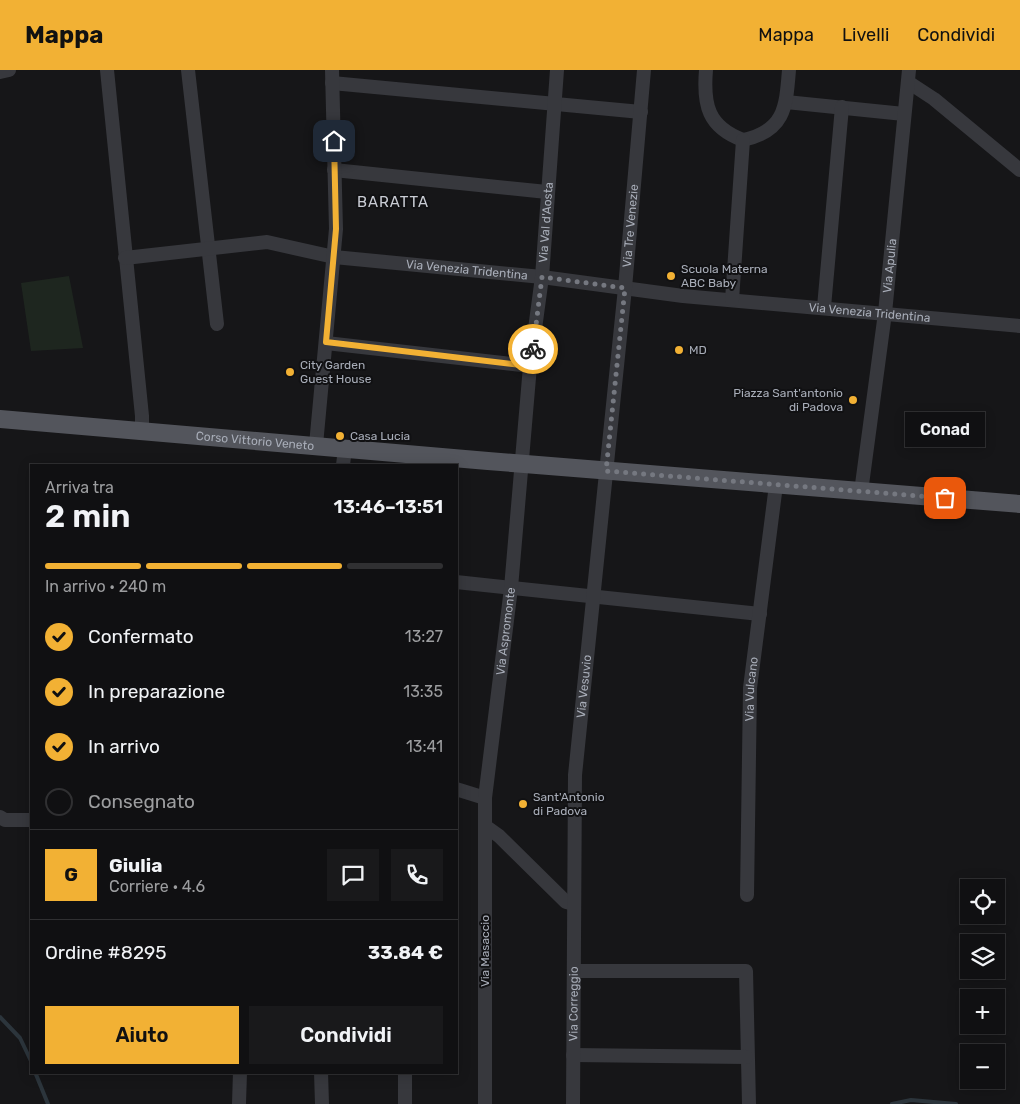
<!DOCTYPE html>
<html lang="it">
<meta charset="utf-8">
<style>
body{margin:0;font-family:Rubik,sans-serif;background:#19191b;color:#f1f3f6;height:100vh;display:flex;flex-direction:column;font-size:19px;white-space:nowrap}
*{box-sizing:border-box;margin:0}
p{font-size:16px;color:#9c9d9f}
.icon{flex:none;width:28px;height:28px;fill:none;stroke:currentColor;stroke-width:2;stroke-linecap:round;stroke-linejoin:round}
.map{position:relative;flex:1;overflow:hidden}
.side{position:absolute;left:30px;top:394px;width:428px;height:610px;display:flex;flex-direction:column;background:#101012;border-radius:0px;box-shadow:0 2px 12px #0003,0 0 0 1px #303032}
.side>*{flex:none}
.controls{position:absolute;left:960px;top:809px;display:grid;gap:10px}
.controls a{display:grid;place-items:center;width:45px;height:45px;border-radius:0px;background:#101012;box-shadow:0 2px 12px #0003,0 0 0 1px #303032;font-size:25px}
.pin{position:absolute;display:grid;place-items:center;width:42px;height:42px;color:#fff;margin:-21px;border-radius:10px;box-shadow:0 2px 8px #0006}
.courier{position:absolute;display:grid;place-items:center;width:50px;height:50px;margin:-25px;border:4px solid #f2b134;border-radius:50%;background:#fff;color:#222;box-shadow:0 1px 6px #0007}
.bubble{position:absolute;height:35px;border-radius:0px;background:#101012;box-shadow:0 2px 12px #0003,0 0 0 1px #303032;font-size:16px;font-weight:600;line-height:35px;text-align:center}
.head em{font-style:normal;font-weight:600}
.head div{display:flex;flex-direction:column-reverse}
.head{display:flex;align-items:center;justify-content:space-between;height:85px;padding:0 15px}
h1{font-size:32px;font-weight:600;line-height:38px}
.bar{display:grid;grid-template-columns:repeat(4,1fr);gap:8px 5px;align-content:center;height:60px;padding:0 15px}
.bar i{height:6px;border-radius:4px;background:#303032}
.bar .active{background:#f2b134}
.bar p{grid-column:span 4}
.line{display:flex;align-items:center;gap:12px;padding:0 15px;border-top:1px solid #303032}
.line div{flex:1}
.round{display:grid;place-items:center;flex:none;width:52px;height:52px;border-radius:0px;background:#19191b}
ol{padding:0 15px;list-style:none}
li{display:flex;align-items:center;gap:15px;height:55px}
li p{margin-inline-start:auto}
li .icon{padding:5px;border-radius:50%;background:#f2b134;color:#111;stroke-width:4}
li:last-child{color:#9c9d9f}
li i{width:28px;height:28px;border:2px solid #303032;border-radius:50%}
.action{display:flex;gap:10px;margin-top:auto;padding:10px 15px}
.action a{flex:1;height:58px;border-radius:0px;background:#f2b134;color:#111;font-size:20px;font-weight:600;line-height:58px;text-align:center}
.action a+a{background:#19191b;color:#f1f3f6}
header{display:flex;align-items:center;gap:30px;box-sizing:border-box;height:70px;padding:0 25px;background:#f2b134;color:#111}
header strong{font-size:24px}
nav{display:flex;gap:28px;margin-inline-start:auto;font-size:18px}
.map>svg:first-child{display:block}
.green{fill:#1e261f}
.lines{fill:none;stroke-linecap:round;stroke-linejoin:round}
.stream{stroke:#2c353c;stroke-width:4}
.minor{stroke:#37383d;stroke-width:14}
.major{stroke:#53555c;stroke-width:18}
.done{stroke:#757880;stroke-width:5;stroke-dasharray:0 9}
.route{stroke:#f2b134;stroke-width:6}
.poi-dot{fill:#f2b134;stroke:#111113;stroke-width:2}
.labels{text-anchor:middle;stroke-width:4;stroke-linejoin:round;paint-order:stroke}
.street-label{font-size:12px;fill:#a8adb8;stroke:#111113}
.poi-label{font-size:12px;fill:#a8adb8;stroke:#111113;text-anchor:start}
.quarter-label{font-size:15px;letter-spacing:1px;fill:#c9ccd4;stroke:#111113}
</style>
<header>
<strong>Mappa</strong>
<nav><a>Mappa</a><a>Livelli</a><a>Condividi</a></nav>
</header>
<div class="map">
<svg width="1020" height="1034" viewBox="0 0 1020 1034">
<rect width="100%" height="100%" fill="#161618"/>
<path class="green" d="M 69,206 L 83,278 L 31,281 L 21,213 Z"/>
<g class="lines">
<g class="stream">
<path d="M 0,947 L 20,968 L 31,991"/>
<path d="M 35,1002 L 48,1034"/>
<path d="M 892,1034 L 911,1030 L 956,1034"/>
</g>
<g class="minor">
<path d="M 107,0 L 142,346 L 142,360"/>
<path d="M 188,0 L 217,254"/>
<path d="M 706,0 C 703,35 708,57 743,70"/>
<path d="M 0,2 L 9,0"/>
<path d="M 908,12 L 934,29 L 1020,100"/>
<path d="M 332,13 L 641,42"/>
<path d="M 786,32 L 904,44"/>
<path d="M 743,70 C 785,61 786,37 789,0"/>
<path d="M 334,100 L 547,122"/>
<path id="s1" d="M 125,188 L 267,172 L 334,187 L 542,207 L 683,226 L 1020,256"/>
<path d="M 732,230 L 743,70"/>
<path d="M 824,237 L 842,37"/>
<path d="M 326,273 L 530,296"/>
<path d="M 316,375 L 336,159 L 332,0"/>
<path d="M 343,395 L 345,379"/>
<path id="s2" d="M 861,422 L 885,243 L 909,0"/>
<path d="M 456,512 L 760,544"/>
<path d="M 456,719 L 485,728"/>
<path d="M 0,747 L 5,750 L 31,750"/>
<path d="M 485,756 L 499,766 L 566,832 L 574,834"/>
<path id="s3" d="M 747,825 L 750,618 L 776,415"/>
<path d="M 574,901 L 746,901 L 749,1034"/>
<path d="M 573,985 L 746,987"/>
<path d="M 321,1002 L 322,1034"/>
<path d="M 239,1034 L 240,1002"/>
<path d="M 405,1034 L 405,1002"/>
<path id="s4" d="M 485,1034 L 485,728 L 511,518 L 530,296 L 542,207 L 557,0"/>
<path id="s5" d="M 573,1034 L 575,705 L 625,218 L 644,0"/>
</g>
<path class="major" id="s6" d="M 0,349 L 488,391 L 1020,434"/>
</g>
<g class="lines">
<path class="done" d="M 533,279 L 542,207 L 625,218 L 606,401 L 945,428"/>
<path class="route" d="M 334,71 L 336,159 L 326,272 L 530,296 L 533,279"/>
</g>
<g class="poi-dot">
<circle cx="671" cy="206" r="5"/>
<circle cx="679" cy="280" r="5"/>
<circle cx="290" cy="302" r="5"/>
<circle cx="853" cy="330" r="5"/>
<circle cx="340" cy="366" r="5"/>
<circle cx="523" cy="734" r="5"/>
</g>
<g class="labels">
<g class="street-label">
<text dy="4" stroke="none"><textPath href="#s4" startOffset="885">Via Val d'Aosta</textPath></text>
<text dy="4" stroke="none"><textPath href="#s5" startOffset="881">Via Tre Venezie</textPath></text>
<text dy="4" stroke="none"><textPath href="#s2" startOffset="228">Via Apulia</textPath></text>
<text dy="4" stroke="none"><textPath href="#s1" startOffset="345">Via Venezia Tridentina</textPath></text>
<text dy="4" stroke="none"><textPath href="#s1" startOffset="750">Via Venezia Tridentina</textPath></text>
<text dy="4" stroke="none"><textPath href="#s6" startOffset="256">Corso Vittorio Veneto</textPath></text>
<text dy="4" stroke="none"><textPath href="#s4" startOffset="474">Via Aspromonte</textPath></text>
<text dy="4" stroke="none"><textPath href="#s5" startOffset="418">Via Vesuvio</textPath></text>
<text dy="4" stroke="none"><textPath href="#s3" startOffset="206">Via Vulcano</textPath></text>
<text transform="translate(485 881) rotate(-90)" y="4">Via Masaccio</text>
<text dy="4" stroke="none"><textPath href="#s5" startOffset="100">Via Correggio</textPath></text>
</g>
<g class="poi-label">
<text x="681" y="203">Scuola Materna<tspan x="681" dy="14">ABC Baby</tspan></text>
<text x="689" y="284">MD</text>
<text x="300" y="299">City Garden<tspan x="300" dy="14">Guest House</tspan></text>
<text x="843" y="327" text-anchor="end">Piazza Sant'antonio<tspan x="843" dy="14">di Padova</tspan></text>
<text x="350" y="370">Casa Lucia</text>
<text x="533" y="731">Sant'Antonio<tspan x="533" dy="14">di Padova</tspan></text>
</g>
<g class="quarter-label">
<text x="393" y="137">BARATTA</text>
</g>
</g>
</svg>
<div class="controls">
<a><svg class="icon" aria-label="locate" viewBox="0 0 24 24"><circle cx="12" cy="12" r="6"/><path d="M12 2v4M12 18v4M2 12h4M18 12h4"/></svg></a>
<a><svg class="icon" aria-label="layers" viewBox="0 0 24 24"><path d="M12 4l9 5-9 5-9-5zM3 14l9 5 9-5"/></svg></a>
<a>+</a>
<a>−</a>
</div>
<div class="pin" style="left:945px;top:428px;background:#ea580c"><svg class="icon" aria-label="bag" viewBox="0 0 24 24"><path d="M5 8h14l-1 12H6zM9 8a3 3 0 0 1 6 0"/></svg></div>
<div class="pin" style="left:334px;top:71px;background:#1f2937"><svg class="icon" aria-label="home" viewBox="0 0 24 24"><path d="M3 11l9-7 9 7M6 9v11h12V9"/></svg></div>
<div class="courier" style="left:533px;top:279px"><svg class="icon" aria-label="bike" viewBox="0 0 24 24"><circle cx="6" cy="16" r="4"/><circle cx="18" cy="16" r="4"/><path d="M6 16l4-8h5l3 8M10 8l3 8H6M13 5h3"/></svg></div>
<div class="bubble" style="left:905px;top:342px;width:80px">Conad</div>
<section class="side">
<div class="head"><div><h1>2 min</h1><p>Arriva tra</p></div><em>13:46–13:51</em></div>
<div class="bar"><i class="active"></i><i class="active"></i><i class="active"></i><i></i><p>In arrivo · 240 m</p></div>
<ol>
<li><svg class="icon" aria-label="check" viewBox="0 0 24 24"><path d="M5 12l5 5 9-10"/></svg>Confermato<p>13:27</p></li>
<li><svg class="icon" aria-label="check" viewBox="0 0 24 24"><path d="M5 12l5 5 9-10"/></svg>In preparazione<p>13:35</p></li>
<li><svg class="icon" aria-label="check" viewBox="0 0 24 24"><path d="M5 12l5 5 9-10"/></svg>In arrivo<p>13:41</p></li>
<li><i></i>Consegnato</li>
</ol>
<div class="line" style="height:90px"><b class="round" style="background:#f2b134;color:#111">G</b><div><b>Giulia</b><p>Corriere · 4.6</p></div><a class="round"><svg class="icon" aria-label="chat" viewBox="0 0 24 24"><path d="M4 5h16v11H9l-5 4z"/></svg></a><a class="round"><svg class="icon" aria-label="phone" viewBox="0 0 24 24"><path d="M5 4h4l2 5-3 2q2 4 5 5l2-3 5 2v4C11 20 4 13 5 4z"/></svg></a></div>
<div class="line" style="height:65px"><div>Ordine #8295</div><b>33.84 €</b></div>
<div class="action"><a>Aiuto</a><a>Condividi</a></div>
</section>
</div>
